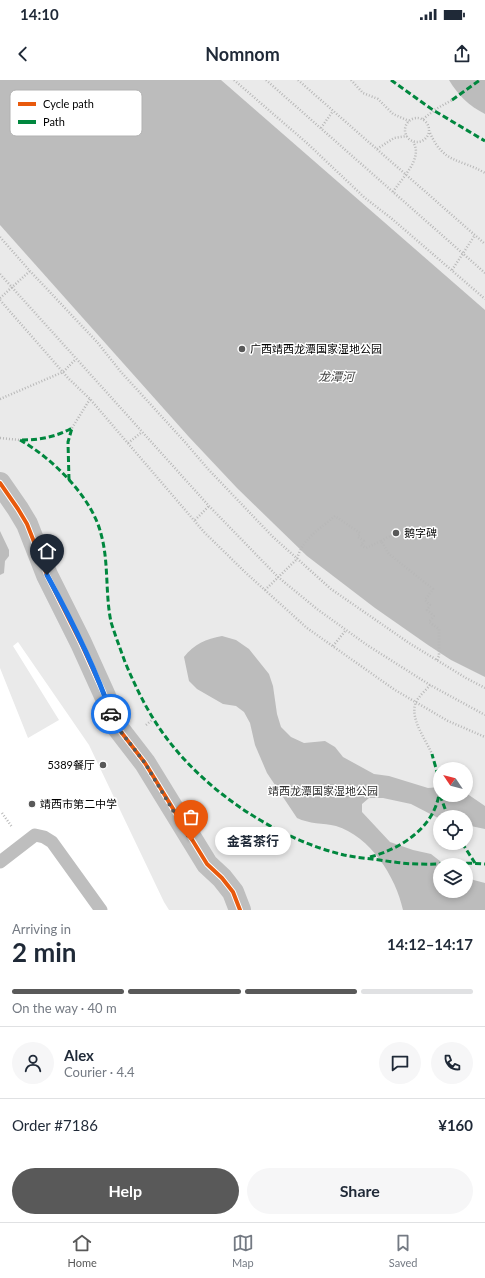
<!DOCTYPE html>
<meta charset="utf-8">
<style>
body{margin:0;font-family:Lato,"Noto Sans SC",sans-serif;background:#f6f6f7;color:#1f2937;height:100vh;display:flex;flex-direction:column;font-size:15px;white-space:nowrap}
*{box-sizing:border-box;margin:0}
p{font-size:13px;color:#747a83}
.icon{flex:none;width:22px;height:22px;fill:none;stroke:currentColor;stroke-width:2;stroke-linecap:round;stroke-linejoin:round}
.map{position:relative;height:830px;overflow:hidden}
.details{display:flex;flex-direction:column;background:#fff;flex:1}
.details>*{flex:none}
.needle{width:26px;rotate:305deg}
.buttons{position:absolute;left:433px;top:682px;display:grid;gap:8px}
.buttons a{display:grid;place-items:center;width:40px;height:40px;border-radius:50%;background:#fff;box-shadow:0 2px 6px #0003;font-size:20px}
.pin{position:absolute;display:grid;place-items:center;width:34px;height:34px;color:#fff;margin:-41px -17px;border-radius:50% 50% 50% 0;rotate:-45deg;box-shadow:0 0 4px #0007}
.pin .icon{rotate:45deg}
.courier{position:absolute;display:grid;place-items:center;width:40px;height:40px;margin:-20px;border:3px solid #1a73e8;border-radius:50%;background:#fff;color:#222;box-shadow:0 1px 5px #0007}
.bubble{position:absolute;height:28px;border-radius:14px;background:#fff;box-shadow:0 2px 6px #0003;font-size:13px;font-weight:700;line-height:28px;text-align:center}
.summary em{font-style:normal;font-weight:700}
.summary div{display:flex;flex-direction:column-reverse}
.summary{display:flex;align-items:center;justify-content:space-between;height:68px;padding:0 12px}
h1{font-size:26px;font-weight:700;line-height:30px}
.bar{display:grid;grid-template-columns:repeat(4,1fr);gap:6px 4px;align-content:center;height:48px;padding:0 12px}
.bar i{height:5px;border-radius:3px;background:#e0e1e3}
.bar .selected{background:#595959}
.bar p{grid-column:span 4}
.line{display:flex;align-items:center;gap:10px;padding:0 12px;border-top:1px solid #e0e1e3}
.line div{flex:1}
.round{display:grid;place-items:center;flex:none;width:42px;height:42px;border-radius:21px;background:#f6f6f7}
.action{display:flex;gap:8px;margin-top:auto;padding:8px 12px}
.action a{flex:1;height:46px;border-radius:24px;background:#595959;color:#fff;font-size:16px;font-weight:700;line-height:46px;text-align:center}
.action a+a{background:#f6f6f7;color:#1f2937}
.status{display:flex;justify-content:space-between;align-items:center;height:28px;padding:0 20px;background:#fff;direction:ltr}
.status svg{height:11px;fill:currentColor}
header{display:flex;justify-content:space-between;align-items:center;height:52px;padding:0 12px;background:#fff;font-size:18px;font-weight:700}
.menu{display:flex;justify-content:space-around;align-items:center;height:56px;border-top:1px solid #e0e1e3;background:#fff;font-size:11px;color:#747a83}
.menu a{display:grid;justify-items:center;gap:2px}
.menu .selected{color:#595959}
.map>svg:first-child{display:block}
.green{fill:#eaeaea;fill-rule:evenodd}
.water{fill:#bcbcbc}
.lines{fill:none;stroke-linecap:round;stroke-linejoin:round}
.path{stroke:#b8b8b8;stroke-width:2.5;stroke-dasharray:1 2;stroke-linecap:butt}
.lane{stroke:#bebebe;stroke-width:13}
.street{stroke:#bebebe;stroke-width:22}
.quiet{stroke:#00873e;stroke-width:3;stroke-dasharray:6 3;stroke-linecap:butt}
.cycleway-casing{stroke:#fff;stroke-width:6}
.cycleway{stroke:#e8590c;stroke-width:4}
.done{stroke:#595959;stroke-width:4;stroke-dasharray:0 7.2}
.route{stroke:#1a73e8;stroke-width:5}
.poi-dot{fill:#595959;stroke:#fff;stroke-width:1.5}
.labels{text-anchor:middle;stroke-width:3;stroke-linejoin:round;paint-order:stroke}
.poi-label{font-size:11px;fill:#000;stroke:#fff;text-anchor:start}
.park-label{font-size:11px;fill:#303030;stroke:#fff}
.water-label{font-size:12px;font-style:italic;fill:#414141;stroke:#fff}
.key{fill:#fff;stroke:#b2b2b2;stroke-width:1}
.key-label{font-size:11px;fill:#000}
</style>
<div class="status"><b>14:10</b><svg viewBox="0 0 49 12"><path d="M0 12V9h3v3zM5 12V6h3v6zM10 12V3h3v9zM15 12V0h3v12zM26 1h20v11H26zM47 4h2v5h-2z"/></svg></div>
<header><svg class="icon" aria-label="back" viewBox="0 0 24 24"><path d="M15 5l-7 7 7 7"/></svg>Nomnom<svg class="icon" aria-label="share" viewBox="0 0 24 24"><path d="M12 15V3M7 8l5-5 5 5M5 13v7h14v-7"/></svg></header>
<div class="map">
<svg width="485" height="830" viewBox="0 0 485 830">
<rect width="100%" height="100%" fill="#fff"/>
<path class="green" d="M 0,0 L 485,0 L 485,830 L 169,830 L 164,822 L 89,665 L 18,562 L 13,566 L 59,640 L 28,658 L 0,588 ZM 440,689 L 466,689 L 466,715 L 440,715 ZM 440,737 L 466,737 L 466,763 L 440,763 ZM 440,785 L 466,785 L 466,811 L 440,811 Z"/>
<g class="water">
<path d="M 0,0 L 221,0 L 485,230 L 485,597 L 451,580 L 428,565 L 375,528 L 307,476 L 237,408 L 189,357 L 0,145 Z"/>
<path d="M 449,0 L 485,0 L 485,34 C 469,26 458,15 449,0 Z"/>
<path d="M 0,451 L 9,470 L 9,476 L 5,481 L 4,493 L 0,495 Z"/>
<path d="M 222,556 L 236,560 L 249,569 L 269,594 L 273,606 L 277,634 L 281,647 L 291,657 L 304,663 L 325,661 L 335,667 L 343,677 L 374,694 L 389,696 L 428,708 L 440,707 L 440,715 L 466,715 L 466,713 L 485,726 L 485,749 L 466,745 L 466,737 L 440,737 L 440,739 L 411,724 L 383,718 L 369,718 L 362,724 L 362,732 L 390,762 L 413,770 L 431,774 L 445,785 L 440,785 L 440,811 L 466,811 L 466,798 L 485,803 L 485,830 L 403,830 C 396,797 370,756 336,746 C 323,743 309,744 297,738 L 267,693 L 255,665 L 250,643 L 244,632 L 236,626 L 223,624 L 197,609 L 189,601 L 184,577 C 194,564 206,559 222,556 Z"/>
</g>
<g class="lines">
<g class="path">
<path d="M 234,0 L 308,64 L 365,118 L 391,138 L 485,219"/>
<path d="M 266,0 L 485,193"/>
<path d="M 298,0 L 485,164"/>
<path d="M 351,0 L 363,13 L 378,19 L 393,34 L 409,41"/>
<circle cx="417" cy="50" r="12"/>
<path d="M 423,39 L 436,29 L 452,20"/>
<path d="M 321,48 L 333,31"/>
<path d="M 430,53 C 444,84 459,78 485,93"/>
<path d="M 377,69 L 394,58 L 407,56"/>
<path d="M 393,112 C 401,99 424,78 413,62"/>
<path d="M 0,157 L 30,191 L 97,262 L 121,292 L 184,361 L 208,389 L 273,457 L 331,509 L 409,563 L 466,598 L 485,608"/>
<path d="M 452,190 L 475,155"/>
<path d="M 0,194 L 209,426 L 278,497 L 317,529 L 367,565 L 430,605 L 485,635"/>
<path d="M 0,218 L 30,191"/>
<path d="M 0,220 L 68,298 L 90,319 L 204,452 L 246,493 L 307,548 L 395,610 L 448,641 L 485,657"/>
<path d="M 0,319 L 63,292 L 76,279"/>
<path d="M 72,348 L 90,319"/>
<path d="M 0,358 L 20,360"/>
<path d="M 128,363 L 142,352"/>
<path d="M 195,440 L 209,426"/>
<path d="M 381,461 L 396,453"/>
<path d="M 265,510 L 297,479 C 302,459 321,448 335,436 L 360,453 L 358,457 L 364,461 L 361,465 L 366,468 L 381,461 L 389,474 L 433,509 L 425,520 L 430,525 L 427,530 L 434,536 L 429,542 L 439,549 L 439,576 L 437,580"/>
<path d="M 333,566 L 346,550"/>
<path d="M 430,605 C 426,610 419,616 416,622 C 409,638 426,660 432,674"/>
<path d="M 146,645 L 153,639"/>
<path d="M 2,733 L 12,747"/>
</g>
<path class="lane" d="M 0,782 L 35,755 L 44,757 L 52,762 L 101,830"/>
<path class="street" d="M 0,403 L 18,429 L 27,444 L 47,495 L 81,563 L 105,616 L 112,638 L 118,648 L 145,683 L 207,784 L 222,798 L 233,812 L 240,830"/>
<g class="quiet">
<path d="M 391,0 L 433,30 L 485,61"/>
<path d="M 452,20 L 480,0"/>
<path d="M 20,360 C 52,378 92,417 101,454 C 109,482 105,513 111,542 C 115,555 120,568 125,582 C 136,608 148,633 165,656 C 206,712 277,759 344,775 C 353,777 363,778 372,779 C 388,781 403,784 418,784 C 441,785 462,782 485,784"/>
<path d="M 22,360 C 39,360 56,357 72,348"/>
<path d="M 69,400 L 68,362 L 72,348"/>
<path d="M 440,715 L 448,737"/>
<path d="M 462,763 L 475,783"/>
<path d="M 370,777 C 400,769 434,748 439,714 C 441,701 435,686 432,674"/>
</g>
<g class="cycleway-casing">
<path id="cycleway" d="M 0,403 L 18,429 L 27,444 L 47,495 L 81,563 L 105,616 L 112,638 L 118,648 L 145,683 L 207,784 L 222,798 L 233,812 L 240,830"/>
</g>
<use href="#cycleway" class="cycleway"/>
</g>
<g class="lines">
<path class="done" d="M 111,634 L 118,648 L 145,683 L 191,761"/>
<path class="route" d="M 47,495 C 71,539 95,586 111,634"/>
</g>
<g class="poi-dot">
<circle cx="242" cy="269" r="4"/>
<circle cx="396" cy="453" r="4"/>
<circle cx="103" cy="685" r="4"/>
<circle cx="32" cy="724" r="4"/>
</g>
<g class="labels">
<g class="poi-label">
<text x="250" y="273">广西靖西龙潭国家湿地公园</text>
<text x="404" y="457">鹅字碑</text>
<text x="95" y="689" text-anchor="end">5389餐厅</text>
<text x="40" y="728">靖西市第二中学</text>
</g>
<g class="park-label">
<text x="323" y="715">靖西龙潭国家湿地公园</text>
</g>
<g class="water-label">
<text x="336" y="301">龙潭河</text>
</g>
</g>
<rect x="10" y="10" width="132" height="46" rx="6" class="key"/>
<rect x="18" y="22" width="18" height="4" fill="#e8590c"/>
<rect x="18" y="40" width="18" height="4" fill="#00873e"/>
<g class="key-label">
<text x="43" y="28">Cycle path</text>
<text x="43" y="46">Path</text>
</g>
</svg>
<div class="buttons">
<a><svg class="needle" viewBox="-14 -14 28 28"><path d="M0-13l5 13h-10z" fill="#e53935"/><path d="M0 13l5-13h-10z" fill="#747a83"/></svg></a>
<a><svg class="icon" aria-label="locate" viewBox="0 0 24 24"><circle cx="12" cy="12" r="6"/><path d="M12 2v4M12 18v4M2 12h4M18 12h4"/></svg></a>
<a><svg class="icon" aria-label="layers" viewBox="0 0 24 24"><path d="M12 4l9 5-9 5-9-5zM3 14l9 5 9-5"/></svg></a>
</div>
<div class="pin" style="left:191px;top:761px;background:#ea580c"><svg class="icon" aria-label="bag" viewBox="0 0 24 24"><path d="M5 8h14l-1 12H6zM9 8a3 3 0 0 1 6 0"/></svg></div>
<div class="pin" style="left:47px;top:495px;background:#1f2937"><svg class="icon" aria-label="home" viewBox="0 0 24 24"><path d="M3 11l9-7 9 7M6 9v11h12V9"/></svg></div>
<div class="courier" style="left:111px;top:634px"><svg class="icon" aria-label="car" viewBox="0 0 24 24"><path d="M5 17H2v-5l4-1 3-4h7l3 4 3 1v5h-3M9 17h6M6 11h13"/><circle cx="7" cy="17" r="2"/><circle cx="17" cy="17" r="2"/></svg></div>
<div class="bubble" style="left:215px;top:747px;width:76px">金茗茶行</div>
</div>
<section class="details">
<div class="summary"><div><h1>2 min</h1><p>Arriving in</p></div><em>14:12–14:17</em></div>
<div class="bar"><i class="selected"></i><i class="selected"></i><i class="selected"></i><i></i><p>On the way · 40 m</p></div>
<div class="line" style="height:72px"><a class="round"><svg class="icon" aria-label="person" viewBox="0 0 24 24"><circle cx="12" cy="8" r="4"/><path d="M4 21q1-7 8-7t8 7"/></svg></a><div><b>Alex</b><p>Courier · 4.4</p></div><a class="round"><svg class="icon" aria-label="chat" viewBox="0 0 24 24"><path d="M4 5h16v11H9l-5 4z"/></svg></a><a class="round"><svg class="icon" aria-label="phone" viewBox="0 0 24 24"><path d="M5 4h4l2 5-3 2q2 4 5 5l2-3 5 2v4C11 20 4 13 5 4z"/></svg></a></div>
<div class="line" style="height:52px"><div>Order #7186</div><b>¥160</b></div>
<div class="action"><a>Help</a><a>Share</a></div>
</section>
<nav class="menu">
<a class="selected"><svg class="icon" aria-label="home" viewBox="0 0 24 24"><path d="M3 11l9-7 9 7M6 9v11h12V9"/></svg>Home</a>
<a><svg class="icon" aria-label="map" viewBox="0 0 24 24"><path d="M3 6l6-2 6 2 6-2v14l-6 2-6-2-6 2zM9 4v14M15 6v14"/></svg>Map</a>
<a><svg class="icon" aria-label="saved" viewBox="0 0 24 24"><path d="M7 4h10v16l-5-4-5 4z"/></svg>Saved</a>
</nav>
